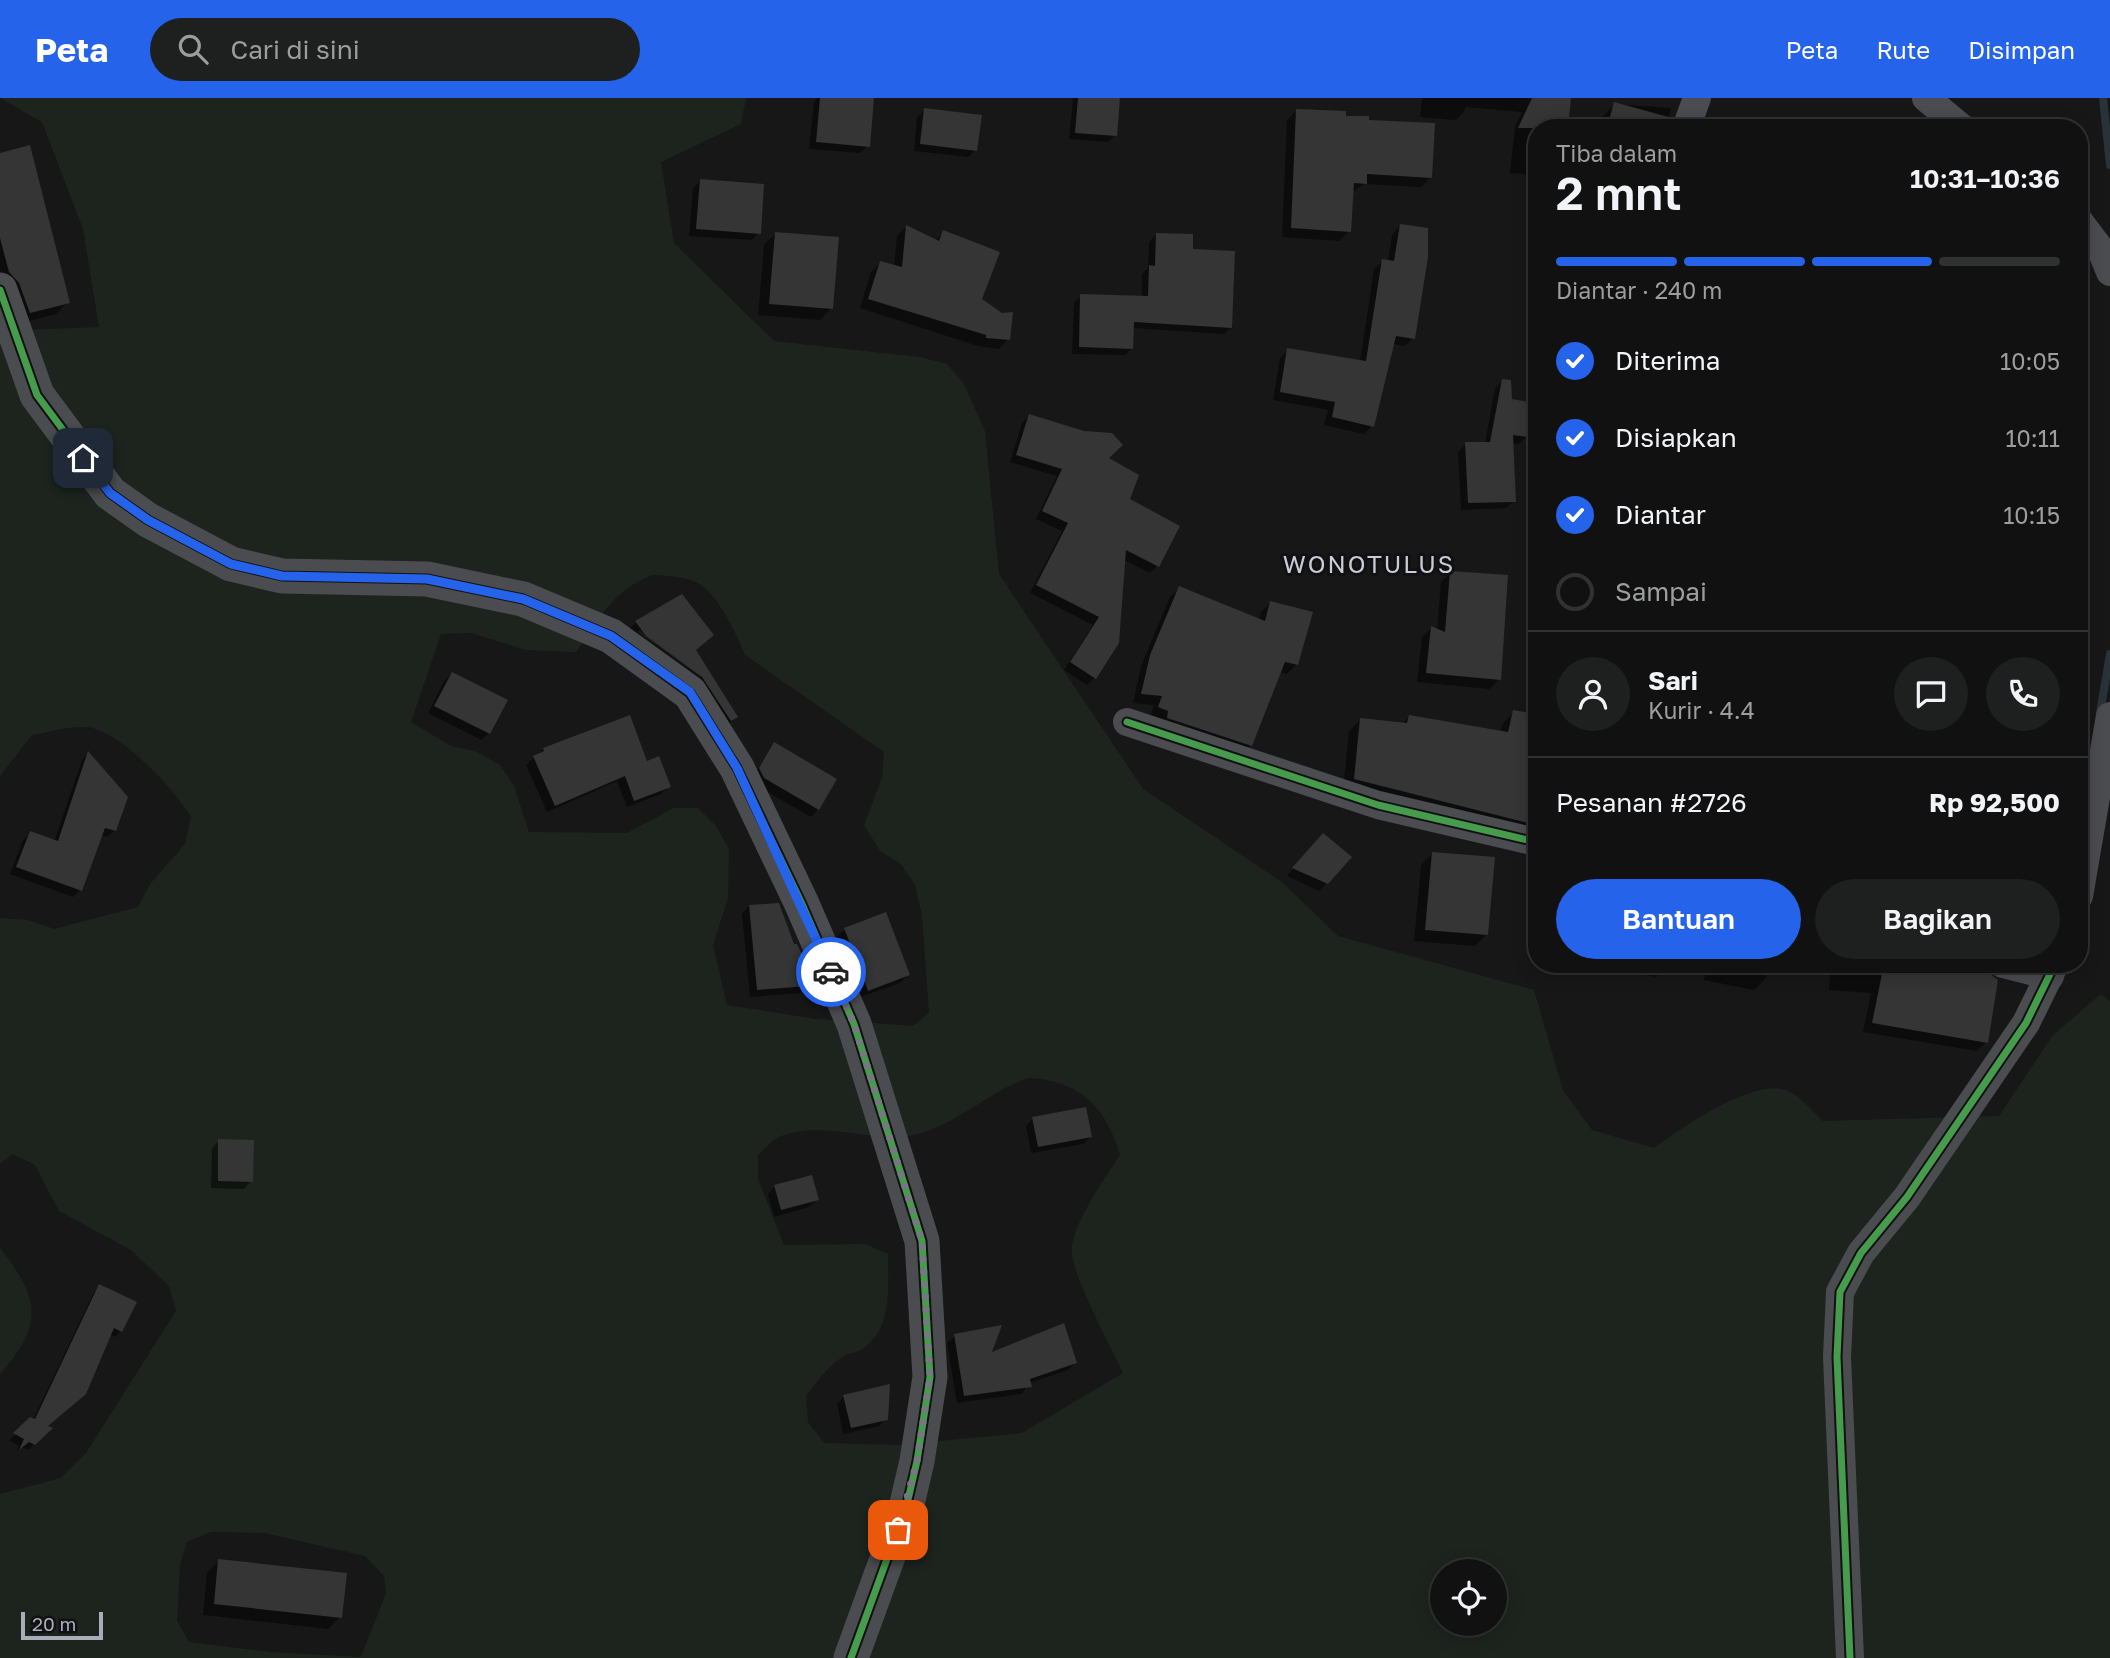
<!DOCTYPE html>
<html lang="id">
<meta charset="utf-8">
<style>
body{margin:0;font-family:"Golos Text",sans-serif;background:#1e1f1f;color:#f1f3f6;height:100vh;display:flex;flex-direction:column;font-size:26px;white-space:nowrap}
*{box-sizing:border-box;margin:0}
p{font-size:23px;color:#9c9d9f}
.icon{flex:none;width:38px;height:38px;fill:none;stroke:currentColor;stroke-width:2;stroke-linecap:round;stroke-linejoin:round}
.map{position:relative;flex:1;overflow:hidden}
.side{position:absolute;left:1528px;top:21px;width:560px;height:854px;display:flex;flex-direction:column;background:#111;border-radius:28px;box-shadow:0 4px 18px #0003,0 0 0 2px #303131}
.side>*{flex:none}
.controls{position:absolute;left:1430px;top:1461px;display:grid;gap:14px}
.controls a{display:grid;place-items:center;width:77px;height:77px;border-radius:50%;background:#111;box-shadow:0 4px 18px #0003,0 0 0 2px #303131;font-size:35px}
.scale{position:absolute;left:21px;bottom:18px;width:82px;box-sizing:border-box;padding-left:7px;border:4px solid #a8adb8;border-top:0;font-size:19px;line-height:24px;white-space:nowrap;color:#a8adb8;-webkit-text-stroke:5px #111113;paint-order:stroke}
.pin{position:absolute;display:grid;place-items:center;width:60px;height:60px;color:#fff;margin:-30px;border-radius:14px;box-shadow:0 4px 10px #0006}
.courier{position:absolute;display:grid;place-items:center;width:70px;height:70px;margin:-35px;border:5px solid #2563eb;border-radius:50%;background:#fff;color:#222;box-shadow:0 2px 9px #0007}
.headline em{font-style:normal;font-weight:600}
.headline div{display:flex;flex-direction:column-reverse}
.headline{display:flex;align-items:center;justify-content:space-between;height:119px;padding:0 28px}
h1{font-size:46px;font-weight:600;line-height:52px}
.bar{display:grid;grid-template-columns:repeat(4,1fr);gap:10px 7px;align-content:center;height:84px;padding:0 28px}
.bar i{height:9px;border-radius:5px;background:#303131}
.bar .on{background:#2563eb}
.bar p{grid-column:span 4}
.line{display:flex;align-items:center;gap:18px;padding:0 28px;border-top:2px solid #303131}
.line div{flex:1}
.round{display:grid;place-items:center;flex:none;width:74px;height:74px;border-radius:37px;background:#1e1f1f}
ol{padding:0 28px;list-style:none}
li{display:flex;align-items:center;gap:21px;height:77px}
li p{margin-inline-start:auto}
li .icon{padding:7px;border-radius:50%;background:#2563eb;color:#fff;stroke-width:4}
li:last-child{color:#9c9d9f}
li i{width:38px;height:38px;border:4px solid #303131;border-radius:50%}
.primary-button{display:flex;gap:14px;margin-top:auto;padding:14px 28px}
.primary-button a{flex:1;height:80px;border-radius:42px;background:#2563eb;color:#fff;font-size:28px;font-weight:600;line-height:80px;text-align:center}
.primary-button a+a{background:#1e1f1f;color:#f1f3f6}
header{display:flex;align-items:center;gap:42px;box-sizing:border-box;height:98px;padding:0 35px;background:#2563eb;color:#fff}
header strong{font-size:33px}
nav{display:flex;gap:38px;margin-inline-start:auto;font-size:24px}
.search{width:490px;height:63px;background:#1e1f1f;display:flex;align-items:center;gap:18px;box-sizing:border-box;padding:0 24px;border-radius:38px;color:#9c9d9f;font-size:26px}
.map>svg:first-child{display:block}
.green{fill:#1d241e;fill-rule:evenodd}
.shadow{fill:#0007;fill-rule:evenodd}
.lines{fill:none;stroke-linecap:round;stroke-linejoin:round}
.stream{stroke:#2a3239;stroke-width:8}
.building{fill:#353536}
.minor{stroke:#4b4c50;stroke-width:28}
.tertiary{stroke:#4b4c50;stroke-width:35}
.cycleway-casing{stroke:#111113;stroke-width:11}
.cycleway{stroke:#469c4c;stroke-width:7}
.done{stroke:#757880;stroke-width:7;stroke-dasharray:0 12.6}
.route{stroke:#2563eb;stroke-width:9}
.labels{text-anchor:middle;stroke-width:6;stroke-linejoin:round;paint-order:stroke}
.quarter-label{font-size:24px;letter-spacing:2px;fill:#c9ccd4;stroke:#111113}
</style>
<header>
<strong>Peta</strong>
<div class="search"><svg class="icon" aria-label="search" viewBox="0 0 24 24"><circle cx="10" cy="10" r="6"/><path d="M15 15l6 6"/></svg>Cari di sini</div>
<nav><a>Peta</a><a>Rute</a><a>Disimpan</a></nav>
</header>
<div class="map">
<svg width="2110" height="1560" viewBox="0 0 2110 1560">
<rect width="100%" height="100%" fill="#171717"/>
<g class="green">
<path d="M 0,0 L 746,0 L 741,26 L 661,64 L 674,145 L 774,243 L 920,259 L 947,266 L 964,286 L 985,333 L 999,476 L 1143,691 L 1283,785 L 1338,838 L 1534,892 L 1563,992 L 1592,1032 L 1654,1050 C 1681,1030 1751,981 1785,992 C 1798,995 1813,1014 1823,1023 L 1999,1018 L 2053,937 L 2101,896 L 2110,903 L 2110,1560 L 0,1560 L 0,1396 L 61,1380 L 86,1355 L 176,1213 L 169,1188 L 131,1152 L 59,1113 L 35,1067 L 12,1056 L 0,1066 L 0,820 L 28,822 L 54,831 L 138,809 L 150,786 L 185,746 L 191,719 C 176,693 118,630 86,629 C 69,628 49,634 32,637 L 0,678 L 0,233 L 99,229 L 83,131 L 42,24 ZM 652,477 C 668,478 692,478 705,490 C 721,504 737,537 745,557 L 884,654 L 882,680 L 864,727 L 880,753 L 901,766 L 915,787 L 922,817 L 929,915 L 913,928 L 816,921 L 727,907 L 713,847 L 728,800 L 729,751 L 716,728 L 698,710 L 674,710 L 627,735 L 529,734 L 514,688 L 500,667 L 475,653 L 451,648 L 411,624 L 441,536 L 471,535 L 526,552 L 576,554 C 600,520 611,494 652,477 ZM 1028,980 C 1080,983 1105,1007 1120,1057 C 1104,1082 1078,1117 1072,1147 C 1067,1170 1112,1250 1123,1275 L 1022,1335 L 898,1347 L 824,1345 L 808,1324 L 806,1298 C 817,1284 828,1268 844,1258 C 850,1255 859,1254 864,1250 C 893,1229 888,1187 888,1156 L 865,1146 L 784,1147 L 758,1081 L 758,1057 C 764,1052 771,1043 779,1039 C 818,1022 867,1043 908,1038 C 952,1031 986,995 1028,980 ZM 211,1434 L 265,1435 L 365,1458 L 384,1478 L 386,1495 L 361,1559 L 271,1554 L 189,1544 L 177,1523 L 180,1467 L 187,1444 ZM 1442,1474 L 1494,1474 L 1494,1526 L 1442,1526 Z"/>
<path d="M 0,1150 C 40,1201 44,1226 0,1276 Z"/>
</g>
<g class="shadow">
<path d="M 817,0 L 866,0 L 868,48 L 860,55 L 809,51 L 814,4 Z"/>
<path d="M 1073,0 L 1118,0 L 1115,37 L 1108,44 L 1069,41 Z"/>
<path d="M 1422,0 L 1528,0 L 1527,3 L 1530,0 L 1570,0 L 1536,30 L 1536,77 L 1510,75 L 1515,29 L 1522,14 L 1465,9 L 1464,14 L 1456,22 L 1420,19 Z"/>
<path d="M 1615,6 L 1671,10 L 1666,30 L 1599,30 L 1603,18 Z"/>
<path d="M 925,12 L 976,52 L 968,59 L 914,53 L 917,19 Z"/>
<path d="M 1297,12 L 1367,24 L 1431,79 L 1421,89 L 1364,86 L 1351,95 L 1349,133 L 1339,143 L 1282,139 L 1287,22 Z"/>
<path d="M 0,56 L 68,204 L 56,216 L 18,226 L 0,189 Z"/>
<path d="M 700,83 L 759,135 L 752,142 L 689,138 L 693,90 Z"/>
<path d="M 1400,128 L 1413,240 L 1405,248 L 1392,246 L 1372,328 L 1364,336 L 1324,327 L 1328,312 L 1273,302 L 1280,260 L 1288,252 L 1360,264 L 1374,171 L 1383,163 L 1388,164 L 1392,137 Z"/>
<path d="M 906,129 L 935,143 L 944,134 L 980,201 L 1008,241 L 999,251 L 978,248 L 860,210 L 871,174 L 881,164 L 894,169 L 897,138 Z"/>
<path d="M 776,135 L 831,210 L 820,222 L 758,217 L 764,147 Z"/>
<path d="M 1156,137 L 1231,229 L 1224,236 L 1132,230 L 1132,250 L 1125,257 L 1072,256 L 1074,205 L 1081,198 L 1142,199 L 1142,176 L 1148,170 L 1149,144 Z"/>
<path d="M 1503,283 L 1527,338 L 1519,346 L 1512,345 L 1514,403 L 1506,410 L 1461,412 L 1458,354 L 1466,346 L 1485,346 L 1495,290 Z"/>
<path d="M 2079,290 L 2086,290 L 2084,328 L 2079,332 Z"/>
<path d="M 1029,318 L 1106,361 L 1128,402 L 1178,428 L 1157,468 L 1150,475 L 1124,462 L 1094,580 L 1087,587 L 1064,572 L 1093,527 L 1030,495 L 1062,433 L 1036,421 L 1057,378 L 1010,364 L 1022,325 Z"/>
<path d="M 1451,475 L 1499,582 L 1489,591 L 1417,584 L 1422,539 L 1431,530 L 1437,532 L 1441,484 Z"/>
<path d="M 1180,490 L 1259,522 L 1261,514 L 1271,504 L 1297,566 L 1287,576 L 1279,574 L 1251,647 L 1241,656 L 1150,619 L 1154,607 L 1133,605 L 1141,568 L 1170,499 Z"/>
<path d="M 636,524 L 694,552 L 736,619 L 729,626 L 629,531 ZM 640,532 L 700,575 L 700,579 L 637,534 Z"/>
<path d="M 452,576 L 489,635 L 481,642 L 428,615 L 444,583 Z"/>
<path d="M 1514,614 L 1536,618 L 1536,745 L 1343,692 L 1349,633 L 1360,622 L 1402,626 L 1409,619 L 1500,634 L 1503,625 Z"/>
<path d="M 775,647 L 818,711 L 811,719 L 757,688 L 753,678 Z"/>
<path d="M 544,651 L 646,665 L 668,689 L 661,696 L 627,709 L 617,683 L 547,714 L 526,667 Z"/>
<path d="M 88,655 L 115,732 L 107,739 L 101,737 L 80,792 L 73,799 L 10,776 L 23,742 L 31,735 L 54,744 L 82,662 Z"/>
<path d="M 1315,744 L 1327,785 L 1319,793 L 1287,778 Z"/>
<path d="M 1433,755 L 1487,836 L 1475,848 L 1414,843 L 1421,767 Z"/>
<path d="M 749,808 L 793,848 L 807,888 L 800,895 L 750,899 L 742,816 Z"/>
<path d="M 845,831 L 908,877 L 900,885 L 860,899 L 837,839 Z"/>
<path d="M 1620,866 L 1667,866 L 1656,879 L 1619,872 Z"/>
<path d="M 1707,866 L 1769,866 L 1766,880 L 1754,892 L 1704,882 Z"/>
<path d="M 1831,866 L 1919,866 L 1986,944 L 1977,953 L 1863,934 L 1871,895 L 1829,892 Z"/>
<path d="M 1033,1020 L 1090,1039 L 1083,1046 L 1031,1055 L 1026,1028 Z"/>
<path d="M 219,1043 L 251,1083 L 244,1091 L 211,1090 L 212,1050 Z"/>
<path d="M 775,1088 L 817,1102 L 809,1109 L 774,1119 L 768,1096 Z"/>
<path d="M 100,1188 L 121,1233 L 115,1239 L 109,1236 L 40,1332 L 50,1331 L 28,1352 L 22,1349 L 17,1353 L 19,1348 L 9,1342 L 33,1322 L 94,1194 Z"/>
<path d="M 955,1238 L 989,1257 L 1075,1265 L 1068,1272 L 1029,1285 L 1022,1296 L 957,1305 L 947,1245 Z"/>
<path d="M 844,1298 L 886,1321 L 879,1328 L 843,1336 L 837,1306 Z"/>
<path d="M 219,1463 L 340,1519 L 328,1531 L 203,1517 L 207,1475 Z"/>
</g>
<g class="lines">
<g class="stream">
<path d="M 2103,0 L 2110,67"/>
<path d="M 2100,615 L 2110,556"/>
</g>
</g>
<g class="building">
<path d="M 820,0 L 874,0 L 870,49 L 816,44 Z"/>
<path d="M 1078,0 L 1120,0 L 1117,38 L 1075,35 Z"/>
<path d="M 1532,0 L 1571,0 L 1568,30 L 1518,30 Z"/>
<path d="M 1614,4 L 1672,20 L 1670,30 L 1607,30 Z"/>
<path d="M 924,10 L 982,17 L 977,53 L 920,46 Z"/>
<path d="M 1296,11 L 1346,13 L 1346,18 L 1369,18 L 1369,22 L 1435,25 L 1432,80 L 1367,76 L 1367,86 L 1354,85 L 1351,134 L 1291,130 Z"/>
<path d="M 30,47 L 70,205 L 30,215 L 19,185 L 9,174 L 0,140 L 0,55 Z"/>
<path d="M 700,81 L 764,86 L 761,136 L 696,131 Z"/>
<path d="M 1400,126 L 1428,130 L 1428,159 L 1415,241 L 1396,238 L 1374,329 L 1332,319 L 1335,304 L 1280,294 L 1287,250 L 1366,263 L 1382,161 L 1394,163 Z"/>
<path d="M 906,127 L 939,143 L 943,132 L 1000,154 L 982,201 L 1002,215 L 1013,214 L 1010,242 L 986,240 L 986,237 L 868,201 L 880,163 L 902,169 Z"/>
<path d="M 775,134 L 839,139 L 833,211 L 769,206 Z"/>
<path d="M 1156,135 L 1193,136 L 1193,151 L 1235,153 L 1232,230 L 1134,224 L 1133,251 L 1079,249 L 1080,196 L 1148,198 L 1149,167 L 1155,168 Z"/>
<path d="M 1502,281 L 1511,282 L 1512,301 L 1534,305 L 1528,339 L 1513,337 L 1516,404 L 1468,405 L 1465,344 L 1490,344 Z"/>
<path d="M 1029,316 L 1084,333 L 1112,335 L 1123,347 L 1109,360 L 1139,377 L 1130,401 L 1180,428 L 1159,469 L 1126,452 L 1119,545 L 1096,581 L 1070,564 L 1099,519 L 1036,487 L 1068,425 L 1042,413 L 1062,371 L 1016,357 Z"/>
<path d="M 1450,473 L 1508,477 L 1501,582 L 1426,575 L 1431,528 L 1445,534 Z"/>
<path d="M 1179,488 L 1265,523 L 1270,503 L 1313,514 L 1298,567 L 1285,564 L 1252,648 L 1167,620 L 1168,613 L 1158,609 L 1162,598 L 1141,596 L 1150,557 Z"/>
<path d="M 682,496 L 714,537 L 696,552 L 738,619 L 731,623 L 702,579 L 646,538 L 635,523 Z"/>
<path d="M 452,574 L 508,602 L 490,636 L 434,608 Z"/>
<path d="M 1513,612 L 1536,616 L 1536,727 L 1354,681 L 1360,620 L 1407,625 L 1409,617 L 1508,634 Z"/>
<path d="M 630,617 L 647,663 L 659,658 L 671,689 L 634,703 L 625,678 L 555,708 L 533,658 L 544,653 L 543,650 Z"/>
<path d="M 774,644 L 837,681 L 819,712 L 764,680 L 759,670 Z"/>
<path d="M 88,653 L 128,699 L 116,733 L 105,730 L 82,793 L 16,769 L 30,733 L 58,743 Z"/>
<path d="M 1323,735 L 1352,759 L 1328,786 L 1292,770 Z"/>
<path d="M 1432,754 L 1495,759 L 1488,837 L 1425,832 Z"/>
<path d="M 779,805 L 794,846 L 797,846 L 808,870 L 809,888 L 757,892 L 749,807 Z"/>
<path d="M 886,814 L 910,877 L 868,893 L 844,830 Z"/>
<path d="M 1884,866 L 1928,866 L 1990,876 L 1998,882 L 1988,945 L 1872,925 Z"/>
<path d="M 1086,1009 L 1092,1039 L 1038,1049 L 1032,1019 Z"/>
<path d="M 218,1041 L 254,1042 L 253,1084 L 218,1083 Z"/>
<path d="M 812,1077 L 819,1102 L 781,1112 L 774,1087 Z"/>
<path d="M 99,1186 L 137,1204 L 122,1234 L 114,1230 L 86,1296 L 48,1328 L 53,1330 L 35,1347 L 29,1344 L 19,1352 L 24,1341 L 13,1335 L 30,1319 L 35,1321 Z"/>
<path d="M 1064,1225 L 1077,1265 L 1030,1281 L 1032,1289 L 964,1298 L 954,1236 L 1002,1227 L 992,1254 Z"/>
<path d="M 890,1286 L 888,1322 L 851,1330 L 843,1297 Z"/>
<path d="M 218,1461 L 347,1475 L 342,1520 L 214,1506 Z"/>
</g>
<g class="lines">
<g class="minor">
<path d="M 1926,0 L 1962,30"/>
<path d="M 1686,30 L 1697,0"/>
<path d="M 2079,123 L 2101,152 L 2110,174"/>
<path d="M 1127,624 L 1378,707 L 1536,744"/>
<path d="M 2079,798 L 2110,618"/>
<path d="M 2003,866 L 2050,878"/>
<path d="M 1850,1560 L 1837,1259 L 1840,1194 L 1861,1155 L 1907,1099 L 2026,925 L 2055,866"/>
</g>
<path class="tertiary" d="M 0,192 L 37,297 L 110,395 L 148,422 L 231,466 L 282,478 L 427,481 L 523,501 L 611,538 L 690,595 L 737,670 L 801,804 L 854,926 L 922,1143 L 930,1279 L 917,1363 L 907,1406 L 851,1560"/>
<g class="cycleway-casing">
<g id="cycleway">
<path d="M 0,192 L 37,297 L 110,395 L 148,422 L 231,466 L 282,478 L 427,481 L 523,501 L 611,538 L 690,595 L 737,670 L 801,804 L 854,926 L 922,1143 L 930,1279 L 917,1363 L 907,1406 L 851,1560"/>
<path d="M 1127,624 L 1378,707 L 1536,744"/>
<path d="M 1850,1560 L 1837,1259 L 1840,1194 L 1861,1155 L 1907,1099 L 2026,925 L 2055,866"/>
</g>
</g>
<use href="#cycleway" class="cycleway"/>
</g>
<g class="lines">
<path class="done" d="M 831,874 L 854,926 L 922,1143 L 930,1279 L 917,1363 L 898,1432"/>
<path class="route" d="M 83,360 L 110,395 L 148,422 L 231,466 L 282,478 L 427,481 L 523,501 L 611,538 L 690,594 L 737,670 L 831,874"/>
</g>
<g class="labels">
<g class="quarter-label">
<text x="1369" y="475">WONOTULUS</text>
</g>
</g>
</svg>
<div class="controls">
<a><svg class="icon" aria-label="locate" viewBox="0 0 24 24"><circle cx="12" cy="12" r="6"/><path d="M12 2v4M12 18v4M2 12h4M18 12h4"/></svg></a>
</div>
<div class="scale">20 m</div>
<div class="pin" style="left:898px;top:1432px;background:#ea580c"><svg class="icon" aria-label="bag" viewBox="0 0 24 24"><path d="M5 8h14l-1 12H6zM9 8a3 3 0 0 1 6 0"/></svg></div>
<div class="pin" style="left:83px;top:360px;background:#1f2937"><svg class="icon" aria-label="home" viewBox="0 0 24 24"><path d="M3 11l9-7 9 7M6 9v11h12V9"/></svg></div>
<div class="courier" style="left:831px;top:874px"><svg class="icon" aria-label="car" viewBox="0 0 24 24"><path d="M5 17H2v-5l4-1 3-4h7l3 4 3 1v5h-3M9 17h6M6 11h13"/><circle cx="7" cy="17" r="2"/><circle cx="17" cy="17" r="2"/></svg></div>
<section class="side">
<div class="headline"><div><h1>2 mnt</h1><p>Tiba dalam</p></div><em>10:31–10:36</em></div>
<div class="bar"><i class="on"></i><i class="on"></i><i class="on"></i><i></i><p>Diantar · 240 m</p></div>
<ol>
<li><svg class="icon" aria-label="check" viewBox="0 0 24 24"><path d="M5 12l5 5 9-10"/></svg>Diterima<p>10:05</p></li>
<li><svg class="icon" aria-label="check" viewBox="0 0 24 24"><path d="M5 12l5 5 9-10"/></svg>Disiapkan<p>10:11</p></li>
<li><svg class="icon" aria-label="check" viewBox="0 0 24 24"><path d="M5 12l5 5 9-10"/></svg>Diantar<p>10:15</p></li>
<li><i></i>Sampai</li>
</ol>
<div class="line" style="height:126px"><a class="round"><svg class="icon" aria-label="person" viewBox="0 0 24 24"><circle cx="12" cy="8" r="4"/><path d="M4 21q1-7 8-7t8 7"/></svg></a><div><b>Sari</b><p>Kurir · 4.4</p></div><a class="round"><svg class="icon" aria-label="chat" viewBox="0 0 24 24"><path d="M4 5h16v11H9l-5 4z"/></svg></a><a class="round"><svg class="icon" aria-label="phone" viewBox="0 0 24 24"><path d="M5 4h4l2 5-3 2q2 4 5 5l2-3 5 2v4C11 20 4 13 5 4z"/></svg></a></div>
<div class="line" style="height:91px"><div>Pesanan #2726</div><b>Rp 92,500</b></div>
<div class="primary-button"><a>Bantuan</a><a>Bagikan</a></div>
</section>
</div>
